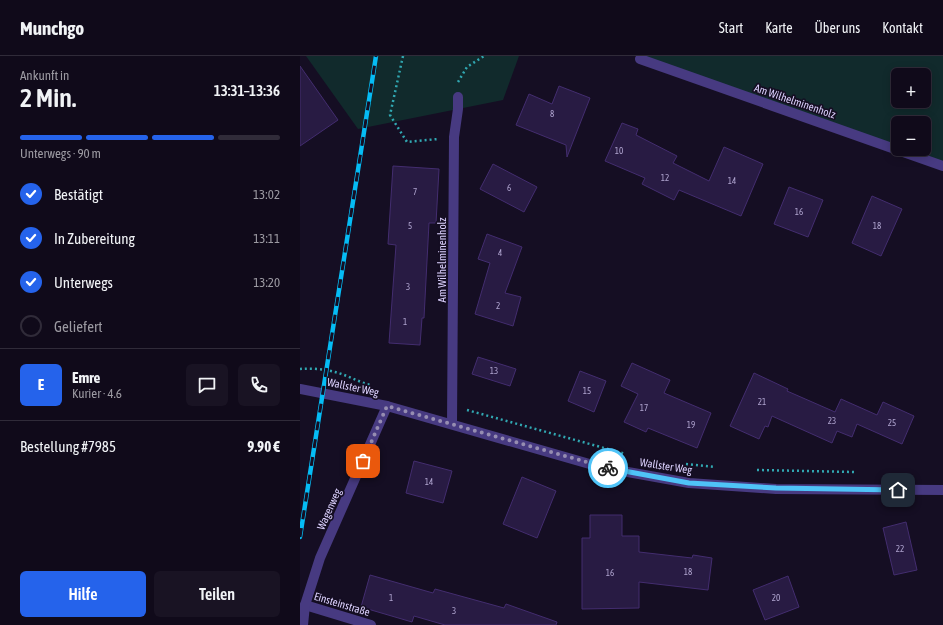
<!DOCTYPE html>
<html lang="de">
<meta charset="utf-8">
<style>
body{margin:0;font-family:"Asap Condensed",sans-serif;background:#191323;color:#f1f3f6;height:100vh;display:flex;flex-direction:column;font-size:15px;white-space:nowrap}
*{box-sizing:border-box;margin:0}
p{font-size:13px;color:#9c9aa2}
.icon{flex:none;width:22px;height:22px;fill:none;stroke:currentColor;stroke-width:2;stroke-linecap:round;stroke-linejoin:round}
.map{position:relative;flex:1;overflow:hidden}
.panel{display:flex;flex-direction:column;background:#100a1a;width:300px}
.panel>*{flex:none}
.controls{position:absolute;left:591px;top:12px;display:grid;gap:8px}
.controls a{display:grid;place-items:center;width:40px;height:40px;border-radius:6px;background:#100a1a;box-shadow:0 2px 10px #0003,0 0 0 1px #302b39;font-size:20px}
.pin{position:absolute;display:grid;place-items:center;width:34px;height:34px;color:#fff;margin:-17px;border-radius:8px;box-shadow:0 2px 6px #0006}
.courier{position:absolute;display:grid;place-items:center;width:40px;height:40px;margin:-20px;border:3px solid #4fc3f7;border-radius:50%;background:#fff;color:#222;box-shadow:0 1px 5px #0007}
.overview em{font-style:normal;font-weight:600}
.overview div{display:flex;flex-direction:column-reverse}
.overview{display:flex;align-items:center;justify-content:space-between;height:68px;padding:0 20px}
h1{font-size:26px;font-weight:600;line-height:30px}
.bar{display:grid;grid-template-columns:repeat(4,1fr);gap:6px 4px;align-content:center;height:48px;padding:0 20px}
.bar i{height:5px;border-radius:3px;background:#302b39}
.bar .selected{background:#2563eb}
.bar p{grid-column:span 4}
.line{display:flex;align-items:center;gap:10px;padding:0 20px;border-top:1px solid #302b39}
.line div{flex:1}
.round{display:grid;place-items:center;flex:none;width:42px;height:42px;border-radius:6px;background:#191323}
ol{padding:0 20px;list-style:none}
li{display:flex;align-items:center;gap:12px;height:44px}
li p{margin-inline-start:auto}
li .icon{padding:4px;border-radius:50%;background:#2563eb;color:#fff;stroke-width:4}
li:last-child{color:#9c9aa2}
li i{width:22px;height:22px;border:2px solid #302b39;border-radius:50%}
.button{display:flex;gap:8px;margin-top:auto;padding:8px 20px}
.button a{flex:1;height:46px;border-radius:6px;background:#2563eb;color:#fff;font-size:16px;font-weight:600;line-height:46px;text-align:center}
.button a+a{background:#191323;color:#f1f3f6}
header{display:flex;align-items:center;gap:24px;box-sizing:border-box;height:56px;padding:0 20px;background:#100a1a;border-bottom:1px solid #302b39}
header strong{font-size:19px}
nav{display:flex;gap:22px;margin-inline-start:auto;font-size:14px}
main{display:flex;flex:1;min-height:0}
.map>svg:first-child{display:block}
.green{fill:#112a2c;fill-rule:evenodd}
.building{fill:#281b43;stroke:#432d6f}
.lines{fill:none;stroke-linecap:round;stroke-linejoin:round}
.path{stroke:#31a8b2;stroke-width:2.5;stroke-dasharray:2 3;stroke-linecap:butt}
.minor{stroke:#473a81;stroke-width:10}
.rail-casing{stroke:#05bcf5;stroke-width:4.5}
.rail{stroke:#150e23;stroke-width:3;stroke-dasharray:9;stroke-linecap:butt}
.done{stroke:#968db1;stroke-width:4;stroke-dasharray:0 7.2}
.route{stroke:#4fc3f7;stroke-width:5}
.labels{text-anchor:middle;stroke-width:3.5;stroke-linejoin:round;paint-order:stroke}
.number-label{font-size:9px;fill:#afa4cf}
.street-label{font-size:11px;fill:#dcd1fe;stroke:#150e23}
</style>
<header>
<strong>Munchgo</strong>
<nav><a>Start</a><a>Karte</a><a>Über uns</a><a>Kontakt</a></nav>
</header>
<main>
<section class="panel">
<div class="overview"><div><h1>2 Min.</h1><p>Ankunft in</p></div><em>13:31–13:36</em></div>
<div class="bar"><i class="selected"></i><i class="selected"></i><i class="selected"></i><i></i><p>Unterwegs · 90 m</p></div>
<ol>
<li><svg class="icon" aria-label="check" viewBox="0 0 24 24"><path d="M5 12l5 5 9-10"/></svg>Bestätigt<p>13:02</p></li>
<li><svg class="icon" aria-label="check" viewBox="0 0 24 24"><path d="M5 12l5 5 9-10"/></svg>In Zubereitung<p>13:11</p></li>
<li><svg class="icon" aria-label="check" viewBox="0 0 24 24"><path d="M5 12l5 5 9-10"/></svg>Unterwegs<p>13:20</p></li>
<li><i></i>Geliefert</li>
</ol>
<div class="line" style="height:72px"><b class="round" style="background:#2563eb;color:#fff">E</b><div><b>Emre</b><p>Kurier · 4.6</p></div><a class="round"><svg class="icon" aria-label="chat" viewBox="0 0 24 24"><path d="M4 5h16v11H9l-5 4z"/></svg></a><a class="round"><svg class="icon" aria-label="phone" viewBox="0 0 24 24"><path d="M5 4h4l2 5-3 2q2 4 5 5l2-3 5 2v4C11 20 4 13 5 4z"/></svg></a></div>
<div class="line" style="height:52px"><div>Bestellung #7985</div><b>9.90 €</b></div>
<div class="button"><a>Hilfe</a><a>Teilen</a></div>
</section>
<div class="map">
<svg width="643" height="569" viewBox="0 0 643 569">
<rect width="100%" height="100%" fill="#150e23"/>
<g class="green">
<path d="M 6,0 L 219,0 L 203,44 L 58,73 Z"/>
<path d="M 343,0 L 643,0 L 643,107 L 605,93 L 624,93 L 624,67 L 598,67 L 598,91 ZM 598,19 L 624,19 L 624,45 L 598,45 Z"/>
</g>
<g class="building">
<path d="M 0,10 L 38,64 L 0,90 Z"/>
<path d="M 259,30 L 290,42 L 267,101 L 266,89 L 216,69 L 229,38 L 252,48 Z"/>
<path d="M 322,67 L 338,73 L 336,79 L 377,100 L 373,107 L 409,125 L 424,91 L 463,108 L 441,160 L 379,134 L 374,144 L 342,128 L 345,122 L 305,105 Z"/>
<path d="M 193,108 L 237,131 L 224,156 L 180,133 Z"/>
<path d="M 93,110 L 139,113 L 136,167 L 129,167 L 124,262 L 122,262 L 120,289 L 89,287 L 96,189 L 88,188 Z"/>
<path d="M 489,131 L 523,144 L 508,181 L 474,168 Z"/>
<path d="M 572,140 L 602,153 L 581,200 L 552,187 Z"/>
<path d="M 187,178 L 222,191 L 205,237 L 221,241 L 213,270 L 175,258 L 190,207 L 178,203 Z"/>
<path d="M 178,301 L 216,313 L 210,330 L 172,318 Z"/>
<path d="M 332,307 L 370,324 L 364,337 L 411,357 L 397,392 L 348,372 L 346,376 L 324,366 L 338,338 L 321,330 Z"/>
<path d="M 280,315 L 306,325 L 294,356 L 268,345 Z"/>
<path d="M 454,317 L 488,333 L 487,335 L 535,356 L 541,343 L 577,359 L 583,346 L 614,360 L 602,388 L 557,368 L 552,381 L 537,375 L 532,387 L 472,360 L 468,371 L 465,370 L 459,383 L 430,370 Z"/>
<path d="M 114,405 L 152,415 L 143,447 L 106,437 Z"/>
<path d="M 222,421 L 256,435 L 237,482 L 203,468 Z"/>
<path d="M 290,459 L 322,459 L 322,480 L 339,480 L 339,496 L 392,502 L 393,499 L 412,502 L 408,534 L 339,526 L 339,552 L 282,553 L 282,482 L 290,482 Z"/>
<path d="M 606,466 L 617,514 L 594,519 L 583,472 Z"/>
<path d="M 70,519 L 133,537 L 135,533 L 204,552 L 206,548 L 257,566 L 256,569 L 145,569 L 114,560 L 112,566 L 61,551 Z"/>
<path d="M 488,520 L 499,551 L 465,564 L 453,534 Z"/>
</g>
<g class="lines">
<g class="path">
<path d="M 103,0 L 90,59 L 107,86 L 138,83"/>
<path d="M 158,26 L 167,11 L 184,0"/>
<path d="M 0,313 C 11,312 24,313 35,316 C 47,319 58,326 71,329"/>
<path d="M 167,354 L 326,398"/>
<path d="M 386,408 L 415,411"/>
<path d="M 457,414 L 554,416"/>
</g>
<g class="minor">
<path d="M 340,3 L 643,110"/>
<path d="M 0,333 L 87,350 L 300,411 L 389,427 L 476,433 L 643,434"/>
<path d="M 152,368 L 154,81 L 158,53 L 158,41"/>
<path d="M 5,549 L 71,569"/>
<path d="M 3,569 L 5,549 L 20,502 L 87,350"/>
</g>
<g class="rail-casing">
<path id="rail" d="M 0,481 L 76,0"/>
</g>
<use href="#rail" class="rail"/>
</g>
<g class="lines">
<path class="done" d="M 63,405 L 87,350 L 308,412"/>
<path class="route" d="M 308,412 L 389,427 L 476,432 L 598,434"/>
</g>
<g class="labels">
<g class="number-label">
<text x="252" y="61">8</text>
<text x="319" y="98">10</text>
<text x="365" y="125">12</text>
<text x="432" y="128">14</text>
<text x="209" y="135">6</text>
<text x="115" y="139">7</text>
<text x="499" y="159">16</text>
<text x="110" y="173">5</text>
<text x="577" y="173">18</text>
<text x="200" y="200">4</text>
<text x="108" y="234">3</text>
<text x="198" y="253">2</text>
<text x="105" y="269">1</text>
<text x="194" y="318">13</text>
<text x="287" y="338">15</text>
<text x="462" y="349">21</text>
<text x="344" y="355">17</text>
<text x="532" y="368">23</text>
<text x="592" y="370">25</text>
<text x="391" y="372">19</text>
<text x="129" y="429">14</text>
<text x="600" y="496">22</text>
<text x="388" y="519">18</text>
<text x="310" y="520">16</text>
<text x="91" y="545">1</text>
<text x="476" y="545">20</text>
<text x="154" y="558">3</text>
</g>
<g class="street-label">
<text transform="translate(495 45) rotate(19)" y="4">Am Wilhelminenholz</text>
<text transform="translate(142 204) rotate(-90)" y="4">Am Wilhelminenholz</text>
<text transform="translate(53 331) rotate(12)" y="4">Wallster Weg</text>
<text transform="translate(366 410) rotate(9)" y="4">Wallster Weg</text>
<text transform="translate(29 453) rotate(-66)" y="4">Wagenweg</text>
<text transform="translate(42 548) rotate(17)" y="4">Einsteinstraße</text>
</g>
</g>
</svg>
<div class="controls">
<a>+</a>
<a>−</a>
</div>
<div class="pin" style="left:63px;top:405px;background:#ea580c"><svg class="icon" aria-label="bag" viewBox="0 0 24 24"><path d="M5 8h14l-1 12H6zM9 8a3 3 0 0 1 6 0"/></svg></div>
<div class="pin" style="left:598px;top:434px;background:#1f2937"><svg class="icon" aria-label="home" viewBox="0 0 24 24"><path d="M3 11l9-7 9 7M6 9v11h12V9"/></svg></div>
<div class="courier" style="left:308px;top:412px"><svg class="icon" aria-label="bike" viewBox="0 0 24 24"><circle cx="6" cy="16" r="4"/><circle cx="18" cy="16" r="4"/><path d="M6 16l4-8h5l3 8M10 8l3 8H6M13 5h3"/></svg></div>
</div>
</main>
